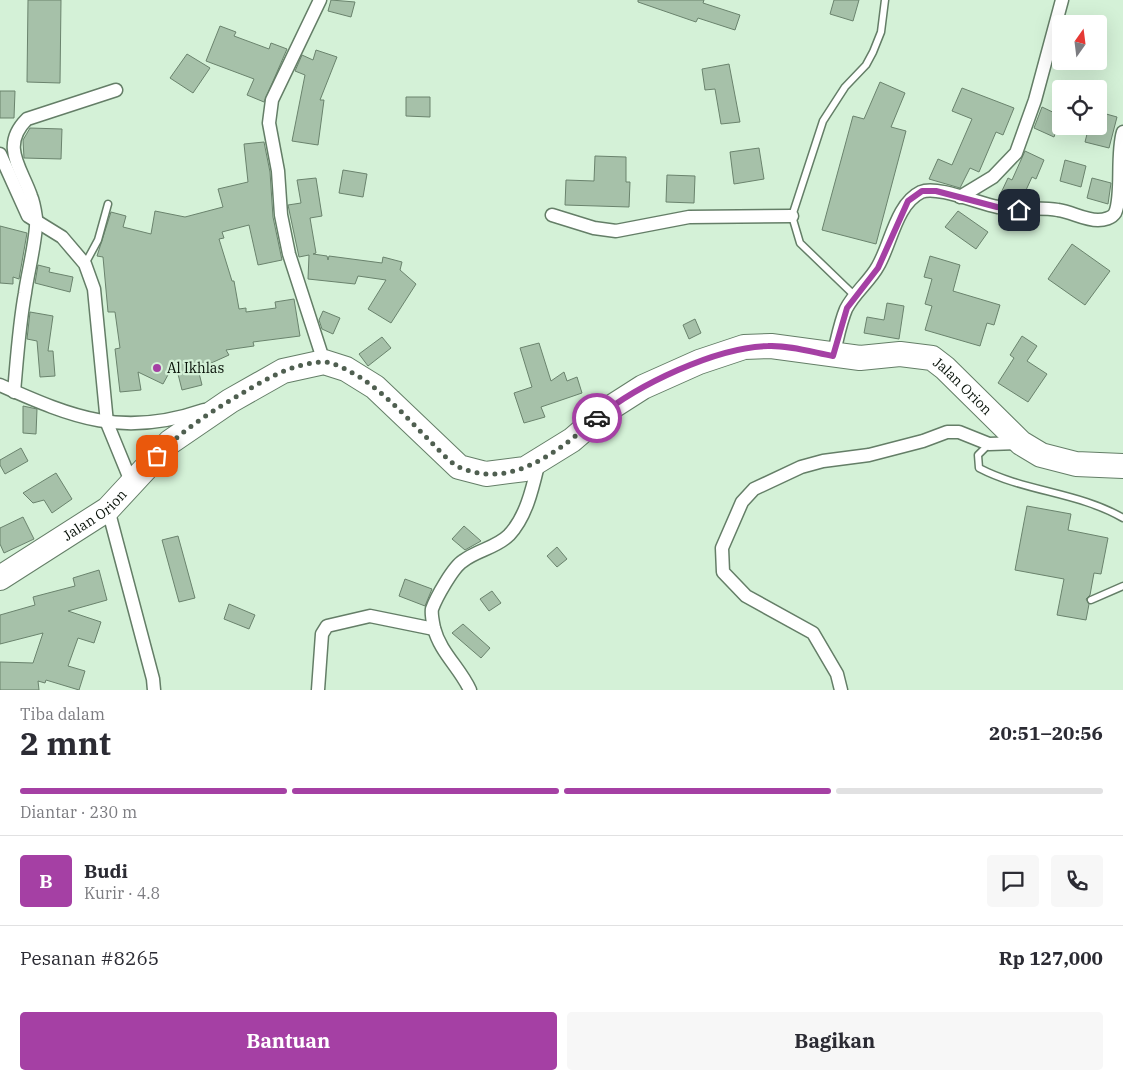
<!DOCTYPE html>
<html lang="id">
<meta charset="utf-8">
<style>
body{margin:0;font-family:"IBM Plex Serif",serif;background:#f7f7f7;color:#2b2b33;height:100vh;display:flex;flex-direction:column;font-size:19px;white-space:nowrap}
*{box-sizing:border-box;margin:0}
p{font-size:16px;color:#7c7c81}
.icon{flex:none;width:28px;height:28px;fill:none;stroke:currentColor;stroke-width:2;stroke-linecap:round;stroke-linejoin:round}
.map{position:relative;height:690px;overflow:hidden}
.drawer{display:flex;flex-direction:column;background:#fff;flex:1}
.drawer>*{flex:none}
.needle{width:32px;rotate:14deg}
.buttons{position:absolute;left:1052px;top:15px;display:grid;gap:10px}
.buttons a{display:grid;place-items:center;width:55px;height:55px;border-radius:5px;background:#fff;box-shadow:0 5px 20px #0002;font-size:25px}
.pin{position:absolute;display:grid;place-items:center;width:42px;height:42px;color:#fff;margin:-21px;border-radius:10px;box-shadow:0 2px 8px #0006}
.courier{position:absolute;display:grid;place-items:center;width:50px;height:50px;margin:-25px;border:4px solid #a540a4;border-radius:50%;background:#fff;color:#222;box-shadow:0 1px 6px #0007}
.summary em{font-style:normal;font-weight:700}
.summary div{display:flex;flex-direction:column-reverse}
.summary{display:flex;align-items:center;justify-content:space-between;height:85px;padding:0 20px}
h1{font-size:32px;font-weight:700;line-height:38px}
.bar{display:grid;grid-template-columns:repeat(4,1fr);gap:8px 5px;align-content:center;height:60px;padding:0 20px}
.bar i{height:6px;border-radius:4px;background:#e1e1e2}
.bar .selected{background:#a540a4}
.bar p{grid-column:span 4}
.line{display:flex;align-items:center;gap:12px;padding:0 20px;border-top:1px solid #e1e1e2}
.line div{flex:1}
.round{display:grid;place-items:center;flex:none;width:52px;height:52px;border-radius:5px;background:#f7f7f7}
.primary-button{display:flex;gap:10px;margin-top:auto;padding:10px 20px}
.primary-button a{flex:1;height:58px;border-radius:5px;background:#a540a4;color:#fff;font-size:20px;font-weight:700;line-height:58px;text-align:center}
.primary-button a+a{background:#f7f7f7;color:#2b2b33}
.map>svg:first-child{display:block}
.building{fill:#a6c1a9;stroke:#6a836d}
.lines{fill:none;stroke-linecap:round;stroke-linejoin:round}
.lane-casing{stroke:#647e67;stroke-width:9}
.street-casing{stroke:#647e67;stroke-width:15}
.highway-casing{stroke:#647e67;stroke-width:26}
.lane{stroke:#fff;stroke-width:6}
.street{stroke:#fff;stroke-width:12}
.highway{stroke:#fff;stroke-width:24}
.done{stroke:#4f5f50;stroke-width:5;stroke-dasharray:0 9}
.route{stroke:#a540a4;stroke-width:6}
.poi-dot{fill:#a540a4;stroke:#d4f1d7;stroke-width:2}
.labels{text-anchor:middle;stroke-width:4.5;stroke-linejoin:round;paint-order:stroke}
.poi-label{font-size:14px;fill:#071108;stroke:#d4f1d7;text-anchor:start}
.street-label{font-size:14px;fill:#071108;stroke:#d4f1d7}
</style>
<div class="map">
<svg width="1123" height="690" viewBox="0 0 1123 690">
<rect width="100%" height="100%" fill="#d4f1d7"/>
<g class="building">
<path d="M 28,0 L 61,0 L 60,83 L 27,82 Z"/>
<path d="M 331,0 L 355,2 L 351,17 L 328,11 Z"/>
<path d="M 638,0 L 704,0 L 703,3 L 740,15 L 735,30 L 698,18 L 696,22 L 638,2 Z"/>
<path d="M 834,0 L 859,0 L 853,21 L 830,14 Z"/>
<path d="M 220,26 L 236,32 L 234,36 L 269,49 L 271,43 L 287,49 L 264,102 L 247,95 L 254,79 L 206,61 Z"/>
<path d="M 316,50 L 337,57 L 320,100 L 324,100 L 318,145 L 292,141 L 305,75 L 295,71 L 302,55 L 313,60 Z"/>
<path d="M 187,54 L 210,68 L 193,93 L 170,78 Z"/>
<path d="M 729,64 L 740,122 L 721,124 L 715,89 L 705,90 L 702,69 Z"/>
<path d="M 880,82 L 905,93 L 891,127 L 906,131 L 876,244 L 822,230 L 853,116 L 864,119 Z"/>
<path d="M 962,88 L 1014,108 L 1003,135 L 996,132 L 979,172 L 970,168 L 960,188 L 929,179 L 938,159 L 952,165 L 972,119 L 952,111 Z"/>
<path d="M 0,91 L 15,91 L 14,118 L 0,118 Z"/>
<path d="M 406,97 L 430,97 L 430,117 L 406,116 Z"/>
<path d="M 1042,107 L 1061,116 L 1054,137 L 1034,128 Z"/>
<path d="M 1099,112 L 1117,117 L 1109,148 L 1085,142 L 1089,126 L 1099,126 Z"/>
<path d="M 30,128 L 62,129 L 61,159 L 24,158 L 23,140 Z"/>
<path d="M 264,142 L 270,172 L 273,217 L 282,260 L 258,265 L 249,225 L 222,232 L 224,238 L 219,239 L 232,281 L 234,281 L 239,309 L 246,308 L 246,312 L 276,308 L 275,302 L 294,299 L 300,336 L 253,342 L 254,346 L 226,350 L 229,355 L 198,369 L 202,385 L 182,390 L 175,362 L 163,384 L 138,372 L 141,390 L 120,392 L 115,349 L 120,348 L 115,312 L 108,312 L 103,257 L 97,256 L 111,212 L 126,216 L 123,227 L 151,234 L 155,211 L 185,217 L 223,207 L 218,189 L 248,182 L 244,144 Z"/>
<path d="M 759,148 L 764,179 L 734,184 L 730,152 Z"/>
<path d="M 1025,151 L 1044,160 L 1036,179 L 1032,177 L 1021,201 L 1011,200 L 1000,195 L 1008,178 L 1012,180 Z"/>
<path d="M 595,156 L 626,157 L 626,182 L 630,182 L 629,207 L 565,205 L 566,180 L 594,181 Z"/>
<path d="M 1065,160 L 1086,166 L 1081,187 L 1060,181 Z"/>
<path d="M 343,170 L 367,174 L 363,197 L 339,193 Z"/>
<path d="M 667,175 L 695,176 L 694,203 L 666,202 Z"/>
<path d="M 316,178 L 322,216 L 310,218 L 316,253 L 313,254 L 327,256 L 328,260 L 329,256 L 382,263 L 383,257 L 402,262 L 400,270 L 416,284 L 391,323 L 368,309 L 386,280 L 358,276 L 355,284 L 308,279 L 309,255 L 299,257 L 288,205 L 301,203 L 297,180 Z"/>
<path d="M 1092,178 L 1111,183 L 1108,204 L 1087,198 Z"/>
<path d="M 958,211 L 988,232 L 976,249 L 945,227 Z"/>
<path d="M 0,226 L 27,233 L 19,279 L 13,277 L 13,284 L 0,283 Z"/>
<path d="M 1072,244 L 1110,271 L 1085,305 L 1048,279 Z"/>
<path d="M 930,256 L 960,265 L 953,291 L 1000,305 L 994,325 L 987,323 L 980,346 L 925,330 L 932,306 L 925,304 L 932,279 L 924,277 Z"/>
<path d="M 38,265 L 50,268 L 49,272 L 73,277 L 70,292 L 35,283 Z"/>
<path d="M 887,303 L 904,306 L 899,339 L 864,333 L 867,317 L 884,320 Z"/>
<path d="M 323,311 L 340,318 L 333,334 L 322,329 L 319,320 Z"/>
<path d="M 30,312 L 53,316 L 48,351 L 53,351 L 55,376 L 40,377 L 37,341 L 27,339 Z"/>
<path d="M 695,319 L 701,333 L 689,339 L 683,325 Z"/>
<path d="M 1022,336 L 1037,346 L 1027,361 L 1047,374 L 1028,402 L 998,383 L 1014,358 L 1010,355 Z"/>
<path d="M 382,337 L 391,348 L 368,366 L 359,354 Z"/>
<path d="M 539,343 L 551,381 L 564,372 L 567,381 L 577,377 L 582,393 L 541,407 L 545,417 L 524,423 L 514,393 L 532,387 L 520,348 Z"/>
<path d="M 23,406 L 37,409 L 36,434 L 23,433 Z"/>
<path d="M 21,448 L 28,461 L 5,474 L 0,465 L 0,460 Z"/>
<path d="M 56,473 L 72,499 L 52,513 L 44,500 L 33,503 L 23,493 Z"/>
<path d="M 1027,506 L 1071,514 L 1068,530 L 1108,538 L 1101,574 L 1094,573 L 1090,595 L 1086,599 L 1089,604 L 1086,620 L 1057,615 L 1064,579 L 1015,570 Z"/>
<path d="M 23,517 L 34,539 L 4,553 L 0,544 L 0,528 Z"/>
<path d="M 464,526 L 481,541 L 465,550 L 452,539 Z"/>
<path d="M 178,536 L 195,598 L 179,602 L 162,540 Z"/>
<path d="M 557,547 L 567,559 L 557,567 L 547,556 Z"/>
<path d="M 99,570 L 107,600 L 68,611 L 101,622 L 94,643 L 78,638 L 68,666 L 85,671 L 79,690 L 46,680 L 45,683 L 38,681 L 39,690 L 0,690 L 0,662 L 33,663 L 43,633 L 0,644 L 0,615 L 35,605 L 33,597 L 75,586 L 73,578 Z"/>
<path d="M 405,579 L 432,589 L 425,606 L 399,596 Z"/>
<path d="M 492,591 L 501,603 L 489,611 L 480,599 Z"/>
<path d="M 229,604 L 255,615 L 249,629 L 224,619 Z"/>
<path d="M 463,624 L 490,648 L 481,658 L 452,633 Z"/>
</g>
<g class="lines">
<g class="lane-casing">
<g id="lane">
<path d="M 85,264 L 98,240 L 108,204"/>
<path d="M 855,296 L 800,243 L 792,216 L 823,121 L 845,87 L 866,65 L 873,52 L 881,32 L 885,0"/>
<path d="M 989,444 L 978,455 L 979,468 C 1025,492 1078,492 1123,518"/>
<path d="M 1091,600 L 1123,586"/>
</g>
</g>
<g class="street-casing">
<g id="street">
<path d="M 320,0 L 272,100 L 269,123 L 278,171 L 281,215 L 289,254 L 324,362"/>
<path d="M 0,154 L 28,216 L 62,237 L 85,264 L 94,289 L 107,423 L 132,484"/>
<path d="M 960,197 L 993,177 L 1016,153 L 1035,100 L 1062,0"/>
<path d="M 552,215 L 594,228 L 616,231 L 689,217 L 792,216"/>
<path d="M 833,356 C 837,341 840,323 846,309 C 854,293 870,281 878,266 C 891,244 896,204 921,192 C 937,185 980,204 998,207 C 1018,211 1038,206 1058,210 C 1072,212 1084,220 1098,220 C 1104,220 1112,218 1115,213 C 1123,195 1116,155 1123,132"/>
<path d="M 0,385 C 74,418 123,438 204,410"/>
<path d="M 14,392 C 17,359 19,326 25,293 C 27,276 38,233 36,218 C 35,211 34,203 31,196 C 21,167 0,146 27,119 L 116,90"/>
<path d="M 108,509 L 153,679 L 154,690"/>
<path d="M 318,690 L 322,634 L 327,626 L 370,616 L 434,629"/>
<path d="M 470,690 C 460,668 440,652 434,628 C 433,623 431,614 432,609 C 436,598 453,567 463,561 C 477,550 496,548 509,535 C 527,516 533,486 539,461"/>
<path d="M 841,690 L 837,674 L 813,633 L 746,596 L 723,572 L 722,548 L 742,502 L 754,489 L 801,467 L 823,461 L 869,455 L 923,441 L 947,432 L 959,432 L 989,444 L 1021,443"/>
</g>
</g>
<g class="highway-casing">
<g id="highway">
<path id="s1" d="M 0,578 L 108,509 L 170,442 L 230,401 L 283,371 L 324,362 L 346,369 L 375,387 L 459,467 L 486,474 L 525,469 L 572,440 L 607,410 L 643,387 L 699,362 L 744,347 L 771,346 L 860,358 L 900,354 L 932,358 L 945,368 L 1021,443 L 1041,455 L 1076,464 L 1123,466"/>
</g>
</g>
<use href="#lane" class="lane"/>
<use href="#street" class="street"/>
<use href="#highway" class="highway"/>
</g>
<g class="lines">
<path class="done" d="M 157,456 C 182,430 215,409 246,391 C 269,377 295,363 323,362 C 335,362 351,372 361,378 C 387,395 409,420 431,442 C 439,450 449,462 459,467 C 511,491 560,450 597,418"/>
<path class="route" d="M 597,418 C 637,385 716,347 768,346 C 789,345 812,352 833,356 L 847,308 L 878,268 L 908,201 L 922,191 L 936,191 L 997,207 L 1019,210"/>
</g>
<circle class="poi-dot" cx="157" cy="368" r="5"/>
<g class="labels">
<g class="poi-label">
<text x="167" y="373">Al Ikhlas</text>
</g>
<g class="street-label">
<text dy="5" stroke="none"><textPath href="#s1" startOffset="1119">Jalan Orion</textPath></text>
<text dy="5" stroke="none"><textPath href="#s1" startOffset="114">Jalan Orion</textPath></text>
</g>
</g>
</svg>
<div class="buttons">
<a><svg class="needle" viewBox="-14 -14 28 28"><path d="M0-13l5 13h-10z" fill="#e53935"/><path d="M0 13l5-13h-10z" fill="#7c7c81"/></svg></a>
<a><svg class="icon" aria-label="locate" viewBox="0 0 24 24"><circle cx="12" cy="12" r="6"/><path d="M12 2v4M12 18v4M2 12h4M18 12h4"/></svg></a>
</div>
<div class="pin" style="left:157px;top:456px;background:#ea580c"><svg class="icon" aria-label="bag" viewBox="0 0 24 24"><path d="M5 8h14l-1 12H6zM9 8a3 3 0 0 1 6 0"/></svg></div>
<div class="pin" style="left:1019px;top:210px;background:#1f2937"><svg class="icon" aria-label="home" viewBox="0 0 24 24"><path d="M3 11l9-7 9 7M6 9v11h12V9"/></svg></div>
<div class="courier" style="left:597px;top:418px"><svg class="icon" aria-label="car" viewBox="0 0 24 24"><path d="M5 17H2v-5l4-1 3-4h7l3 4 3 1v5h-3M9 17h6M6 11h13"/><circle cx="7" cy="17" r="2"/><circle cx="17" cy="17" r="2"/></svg></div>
</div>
<section class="drawer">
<div class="summary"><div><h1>2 mnt</h1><p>Tiba dalam</p></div><em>20:51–20:56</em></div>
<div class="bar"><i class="selected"></i><i class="selected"></i><i class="selected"></i><i></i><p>Diantar · 230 m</p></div>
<div class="line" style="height:90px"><b class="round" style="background:#a540a4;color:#fff">B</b><div><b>Budi</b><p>Kurir · 4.8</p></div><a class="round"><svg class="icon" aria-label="chat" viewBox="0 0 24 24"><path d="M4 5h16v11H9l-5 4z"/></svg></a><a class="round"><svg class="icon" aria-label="phone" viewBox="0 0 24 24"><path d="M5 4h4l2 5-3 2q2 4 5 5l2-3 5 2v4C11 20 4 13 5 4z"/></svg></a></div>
<div class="line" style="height:65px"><div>Pesanan #8265</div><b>Rp 127,000</b></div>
<div class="primary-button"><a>Bantuan</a><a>Bagikan</a></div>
</section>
